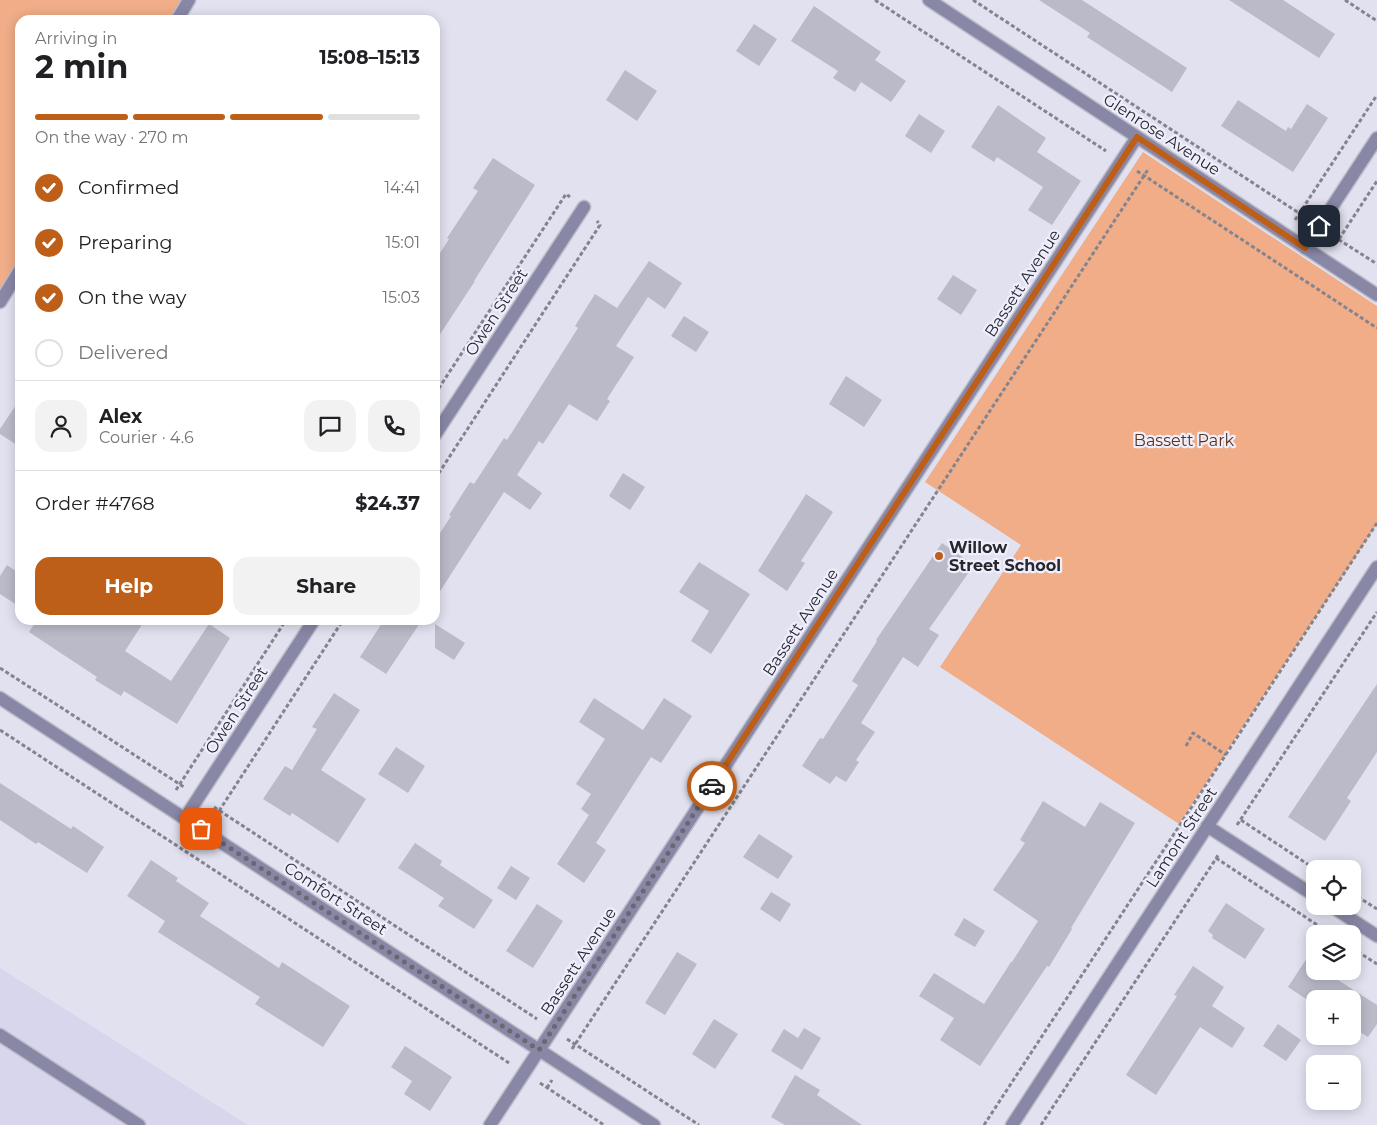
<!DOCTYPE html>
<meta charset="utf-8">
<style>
body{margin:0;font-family:Montserrat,sans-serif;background:#f2f2f2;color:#202124;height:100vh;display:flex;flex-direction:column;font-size:19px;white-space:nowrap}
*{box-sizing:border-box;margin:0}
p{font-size:16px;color:#757577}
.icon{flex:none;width:28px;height:28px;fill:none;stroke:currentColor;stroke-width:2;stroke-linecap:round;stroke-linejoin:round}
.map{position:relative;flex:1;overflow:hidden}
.drawer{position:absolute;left:15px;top:15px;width:425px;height:610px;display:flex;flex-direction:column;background:#fff;border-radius:15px;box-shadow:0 2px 12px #0003}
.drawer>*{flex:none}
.fabs{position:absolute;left:1306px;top:860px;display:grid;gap:10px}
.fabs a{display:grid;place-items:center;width:55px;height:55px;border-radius:10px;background:#fff;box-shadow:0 2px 12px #0003;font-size:25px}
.pin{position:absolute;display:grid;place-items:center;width:42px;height:42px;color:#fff;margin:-21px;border-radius:10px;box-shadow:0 2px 8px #0006}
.courier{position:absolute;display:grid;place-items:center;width:50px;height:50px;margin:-25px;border:4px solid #be5f19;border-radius:50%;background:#fff;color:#222;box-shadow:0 1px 6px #0007}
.overview em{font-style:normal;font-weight:700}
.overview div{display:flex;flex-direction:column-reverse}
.overview{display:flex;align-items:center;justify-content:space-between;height:85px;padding:0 20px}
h1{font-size:32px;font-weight:700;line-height:38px}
.bar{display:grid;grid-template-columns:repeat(4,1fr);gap:8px 5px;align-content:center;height:60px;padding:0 20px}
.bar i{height:6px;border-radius:4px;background:#e0e0e0}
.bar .selected{background:#be5f19}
.bar p{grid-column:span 4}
.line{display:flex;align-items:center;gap:12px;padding:0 20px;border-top:1px solid #e0e0e0}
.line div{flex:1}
.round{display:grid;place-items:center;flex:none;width:52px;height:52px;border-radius:15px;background:#f2f2f2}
ol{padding:0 20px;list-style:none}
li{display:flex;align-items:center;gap:15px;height:55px}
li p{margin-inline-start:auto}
li .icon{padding:5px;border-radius:50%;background:#be5f19;color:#fff;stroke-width:4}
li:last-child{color:#757577}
li i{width:28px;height:28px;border:2px solid #e0e0e0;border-radius:50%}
.cta{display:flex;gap:10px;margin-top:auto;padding:10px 20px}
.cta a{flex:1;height:58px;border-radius:15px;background:#be5f19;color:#fff;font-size:20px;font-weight:700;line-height:58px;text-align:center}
.cta a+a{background:#f2f2f2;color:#202124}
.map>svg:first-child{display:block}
.built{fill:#d7d6ed}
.green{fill:#f0ad87}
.building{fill:#bbbac9}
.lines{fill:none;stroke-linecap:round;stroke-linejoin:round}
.minor-casing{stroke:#bcbcc9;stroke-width:15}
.path{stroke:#84848f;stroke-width:3;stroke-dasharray:4 2.5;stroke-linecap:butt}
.minor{stroke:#8987a6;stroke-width:12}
.done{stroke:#686871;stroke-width:5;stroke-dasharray:0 9}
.route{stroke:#be5f19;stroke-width:6}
.poi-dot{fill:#be5f19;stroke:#eeeefd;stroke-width:2}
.labels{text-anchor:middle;stroke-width:4.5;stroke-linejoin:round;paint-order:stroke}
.street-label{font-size:16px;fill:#27272d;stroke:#eeeefd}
.park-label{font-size:16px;fill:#603214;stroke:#eeeefd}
.poi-label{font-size:16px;font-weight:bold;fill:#27272d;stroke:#eeeefd;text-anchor:start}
</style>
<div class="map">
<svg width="1377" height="1125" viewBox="0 0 1377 1125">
<rect width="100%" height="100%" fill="#e1e1f0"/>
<path class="built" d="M 0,968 L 248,1125 L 0,1125 Z"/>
<g class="green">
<path d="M 0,0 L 189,0 L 177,20 L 20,20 L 20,270 L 0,302 Z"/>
<path d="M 1143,152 L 1377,306 L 1377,524 L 1179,824 L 940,667 L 1021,545 L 925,482 Z"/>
</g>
<g class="building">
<path d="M 1039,0 L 1082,0 L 1187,68 L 1172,92 L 1087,37 L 1090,33 Z"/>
<path d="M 1229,0 L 1283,0 L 1335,34 L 1319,58 Z"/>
<path d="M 814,6 L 881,52 L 875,60 L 906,81 L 891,102 L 861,82 L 855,92 L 833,78 L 838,71 L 791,41 Z"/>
<path d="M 754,24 L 777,39 L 759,66 L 736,51 Z"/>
<path d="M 625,70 L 657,91 L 637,121 L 606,100 Z"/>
<path d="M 1238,100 L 1286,131 L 1288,127 L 1291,129 L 1307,104 L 1328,118 L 1293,172 L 1221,126 Z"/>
<path d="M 998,105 L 1046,138 L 1037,152 L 1081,181 L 1052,225 L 1028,210 L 1043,187 L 997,157 L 994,162 L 971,147 Z"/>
<path d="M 919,114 L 945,131 L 931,153 L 905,136 Z"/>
<path d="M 493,158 L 535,185 L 474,281 L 475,281 L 435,342 L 435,261 L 449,239 L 447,238 L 478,191 L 473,188 Z"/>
<path d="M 649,261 L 682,283 L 665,309 L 648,297 L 616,346 L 634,357 L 607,399 L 610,401 L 597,421 L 569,404 L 543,444 L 539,441 L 517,475 L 542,493 L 530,510 L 504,492 L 435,599 L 435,541 L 451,516 L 449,515 L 470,482 L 474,484 L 504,438 L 507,440 L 578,328 L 575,326 L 595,294 L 617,308 Z"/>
<path d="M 953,275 L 977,290 L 961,315 L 937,299 Z"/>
<path d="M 684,316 L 709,332 L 696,352 L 671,336 Z"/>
<path d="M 846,376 L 882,400 L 864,427 L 829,404 Z"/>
<path d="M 20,399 L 20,447 L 0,434 L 0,429 Z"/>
<path d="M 623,473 L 645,487 L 630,510 L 609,496 Z"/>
<path d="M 806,494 L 833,512 L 801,561 L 805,563 L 787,591 L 758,571 Z"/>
<path d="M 942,543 L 974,565 L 929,629 L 939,635 L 918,667 L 903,657 L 861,723 L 875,732 L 856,760 L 859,762 L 846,782 L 836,776 L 830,784 L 802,766 L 820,738 L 823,739 L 858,685 L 852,681 L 877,641 L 876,640 Z"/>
<path d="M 699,562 L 750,594 L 711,654 L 691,641 L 709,611 L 679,592 Z"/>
<path d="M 7,565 L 20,574 L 20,607 L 0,594 L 0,576 Z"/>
<path d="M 37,620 L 145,620 L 125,651 L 171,681 L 209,624 L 230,638 L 177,724 L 124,691 L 121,696 L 95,680 L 97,677 L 29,632 Z"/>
<path d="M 384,620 L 422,620 L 386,674 L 360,657 Z"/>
<path d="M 435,624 L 465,643 L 454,660 L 435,648 Z"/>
<path d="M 1377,684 L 1377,752 L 1347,798 L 1351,801 L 1325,841 L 1288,817 Z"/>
<path d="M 334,693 L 360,710 L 321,770 L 366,799 L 338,843 L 292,813 L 290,816 L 263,799 L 285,766 L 292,770 L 317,729 L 312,727 Z"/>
<path d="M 594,698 L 643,730 L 664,698 L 692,716 L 661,763 L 651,757 L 596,843 L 606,850 L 584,883 L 557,864 L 589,815 L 581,809 L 591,794 L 576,784 L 605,739 L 579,722 Z"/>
<path d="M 396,747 L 425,766 L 408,793 L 378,774 Z"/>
<path d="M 0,783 L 71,829 L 73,826 L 104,847 L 87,873 L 38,842 L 36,844 L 0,820 Z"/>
<path d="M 1043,801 L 1085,827 L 1100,802 L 1135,823 L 1071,928 L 1072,929 L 1049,967 L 1047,966 L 980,1066 L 940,1040 L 954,1018 L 919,996 L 934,973 L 984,1004 L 1011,962 L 1012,962 L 1038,921 L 993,890 L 1025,843 L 1020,840 Z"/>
<path d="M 759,834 L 793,856 L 778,879 L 743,857 Z"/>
<path d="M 415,843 L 442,861 L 440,865 L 493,900 L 474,929 L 438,906 L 444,898 L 398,868 Z"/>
<path d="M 151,860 L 178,878 L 176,881 L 209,903 L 200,916 L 279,968 L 282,962 L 350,1006 L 323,1047 L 255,1004 L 260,997 L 158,932 L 165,921 L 127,896 Z"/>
<path d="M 511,866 L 530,878 L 516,900 L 497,888 Z"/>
<path d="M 771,892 L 791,904 L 780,922 L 760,909 Z"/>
<path d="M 1226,903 L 1265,929 L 1245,959 L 1212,938 L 1213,935 L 1208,931 Z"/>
<path d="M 537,904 L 563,921 L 533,968 L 506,951 Z"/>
<path d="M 964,918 L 985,931 L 975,947 L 954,935 Z"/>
<path d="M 677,952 L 697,964 L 665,1015 L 645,1003 Z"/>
<path d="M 1307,958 L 1315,963 L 1315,971 L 1328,971 L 1339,978 L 1338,980 L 1377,1005 L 1377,1024 L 1368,1037 L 1352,1027 L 1352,999 L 1306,999 L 1288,987 Z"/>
<path d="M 1193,966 L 1224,987 L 1212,1006 L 1245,1028 L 1232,1048 L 1200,1027 L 1156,1095 L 1126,1075 L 1177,996 L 1174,995 Z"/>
<path d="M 714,1019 L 738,1034 L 715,1069 L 692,1054 Z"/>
<path d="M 1278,1024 L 1301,1040 L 1286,1061 L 1263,1046 Z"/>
<path d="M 804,1028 L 821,1038 L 802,1070 L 771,1051 L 784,1029 L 798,1038 Z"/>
<path d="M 405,1046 L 452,1077 L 430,1111 L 404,1094 L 412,1081 L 391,1067 Z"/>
<path d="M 795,1075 L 820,1090 L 817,1095 L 862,1125 L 785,1125 L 771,1117 Z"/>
</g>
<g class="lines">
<g class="minor-casing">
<g id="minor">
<path d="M 929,0 L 1377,295"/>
<path d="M 177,20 L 189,0"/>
<path d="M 1305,248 L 1377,138"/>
<path d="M 0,302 L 20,270"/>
<path d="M 435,435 L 584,207"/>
<path d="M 0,698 L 654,1125"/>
<path d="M 185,818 L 314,620"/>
<path d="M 1207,826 L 1315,896"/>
<path d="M 1331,906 L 1377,936"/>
<path d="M 0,1035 L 139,1125"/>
<path d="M 490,1125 L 1137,137"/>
<path d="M 1012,1125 L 1377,567"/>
</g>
</g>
<g class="path">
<path d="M 875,0 L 1106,151"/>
<path d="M 973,0 L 1305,217"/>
<path d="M 1345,0 L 1377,21"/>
<path d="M 1137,171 L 1377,328"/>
<path d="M 1295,220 L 1377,95"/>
<path d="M 1333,236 L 1377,264"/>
<path d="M 1339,239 L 1377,181"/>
<path d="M 435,394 L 566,194 L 570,197"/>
<path d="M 435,479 L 600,225 L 597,221"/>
<path d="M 0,668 L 184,787"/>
<path d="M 0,730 L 509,1063"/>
<path d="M 1186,746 L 1193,733 L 1226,755"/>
<path d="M 176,790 L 286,620"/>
<path d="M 214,807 L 537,1019"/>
<path d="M 219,811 L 343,620"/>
<path d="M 1241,820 L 1315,869"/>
<path d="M 1237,825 L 1377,612"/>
<path d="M 1216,858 L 1331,934"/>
<path d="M 1352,893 L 1377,909"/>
<path d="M 1352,948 L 1377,964"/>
<path d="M 567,1039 L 699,1125"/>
<path d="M 572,1049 L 1149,168"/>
<path d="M 540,1083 L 604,1125"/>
<path d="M 547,1088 L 552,1080"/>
<path d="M 984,1125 L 1377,523"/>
<path d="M 1041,1125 L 1219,854"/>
</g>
<use href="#minor" class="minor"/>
</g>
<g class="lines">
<path class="done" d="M 201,829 L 539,1050 L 712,786"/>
<path class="route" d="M 712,786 L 1137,137 L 1305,248 L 1319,226"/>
</g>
<circle class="poi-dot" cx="939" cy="556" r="5"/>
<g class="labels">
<g class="street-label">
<text transform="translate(1162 134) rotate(33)" y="6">Glenrose Avenue</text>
<text transform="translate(1022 283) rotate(-57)" y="6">Bassett Avenue</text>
<text transform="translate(496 312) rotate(-57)" y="6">Owen Street</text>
<text transform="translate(800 622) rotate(-57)" y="6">Bassett Avenue</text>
<text transform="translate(236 710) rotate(-57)" y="6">Owen Street</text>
<text transform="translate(1181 837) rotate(-57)" y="6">Lamont Street</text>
<text transform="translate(336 898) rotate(33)" y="6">Comfort Street</text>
<text transform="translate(578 961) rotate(-57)" y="6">Bassett Avenue</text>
</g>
<g class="park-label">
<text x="1184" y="446">Bassett Park</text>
</g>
<g class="poi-label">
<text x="949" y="553">Willow<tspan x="949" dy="18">Street School</tspan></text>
</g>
</g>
</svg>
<div class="fabs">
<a><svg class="icon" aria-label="locate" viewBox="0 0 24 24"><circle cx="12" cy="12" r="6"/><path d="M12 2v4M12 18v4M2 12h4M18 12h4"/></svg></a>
<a><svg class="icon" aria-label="layers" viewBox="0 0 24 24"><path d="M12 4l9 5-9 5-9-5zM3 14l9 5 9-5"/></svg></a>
<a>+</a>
<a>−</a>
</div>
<div class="pin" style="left:201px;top:829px;background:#ea580c"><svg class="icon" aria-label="bag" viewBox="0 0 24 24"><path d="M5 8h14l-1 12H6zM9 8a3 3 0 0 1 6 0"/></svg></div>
<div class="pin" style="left:1319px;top:226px;background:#1f2937"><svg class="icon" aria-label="home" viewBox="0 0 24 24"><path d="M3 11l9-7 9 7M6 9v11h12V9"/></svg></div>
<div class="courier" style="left:712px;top:786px"><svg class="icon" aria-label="car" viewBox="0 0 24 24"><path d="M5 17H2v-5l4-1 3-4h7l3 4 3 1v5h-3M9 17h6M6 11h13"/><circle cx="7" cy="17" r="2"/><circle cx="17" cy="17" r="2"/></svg></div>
<section class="drawer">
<div class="overview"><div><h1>2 min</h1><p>Arriving in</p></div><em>15:08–15:13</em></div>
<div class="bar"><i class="selected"></i><i class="selected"></i><i class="selected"></i><i></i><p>On the way · 270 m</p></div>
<ol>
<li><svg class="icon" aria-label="check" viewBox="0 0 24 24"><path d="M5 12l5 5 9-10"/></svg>Confirmed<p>14:41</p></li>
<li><svg class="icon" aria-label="check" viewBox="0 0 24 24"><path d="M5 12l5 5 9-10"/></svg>Preparing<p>15:01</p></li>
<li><svg class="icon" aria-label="check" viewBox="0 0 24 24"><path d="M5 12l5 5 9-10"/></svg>On the way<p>15:03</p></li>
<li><i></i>Delivered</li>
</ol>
<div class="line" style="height:90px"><a class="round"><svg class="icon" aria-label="person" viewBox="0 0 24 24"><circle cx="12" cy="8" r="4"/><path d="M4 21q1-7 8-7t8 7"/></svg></a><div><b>Alex</b><p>Courier · 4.6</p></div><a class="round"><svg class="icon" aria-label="chat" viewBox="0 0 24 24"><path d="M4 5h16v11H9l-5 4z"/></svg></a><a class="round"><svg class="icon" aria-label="phone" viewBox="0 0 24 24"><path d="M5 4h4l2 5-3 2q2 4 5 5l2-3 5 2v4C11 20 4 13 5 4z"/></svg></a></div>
<div class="line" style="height:65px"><div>Order #4768</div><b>$24.37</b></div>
<div class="cta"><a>Help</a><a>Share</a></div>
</section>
</div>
